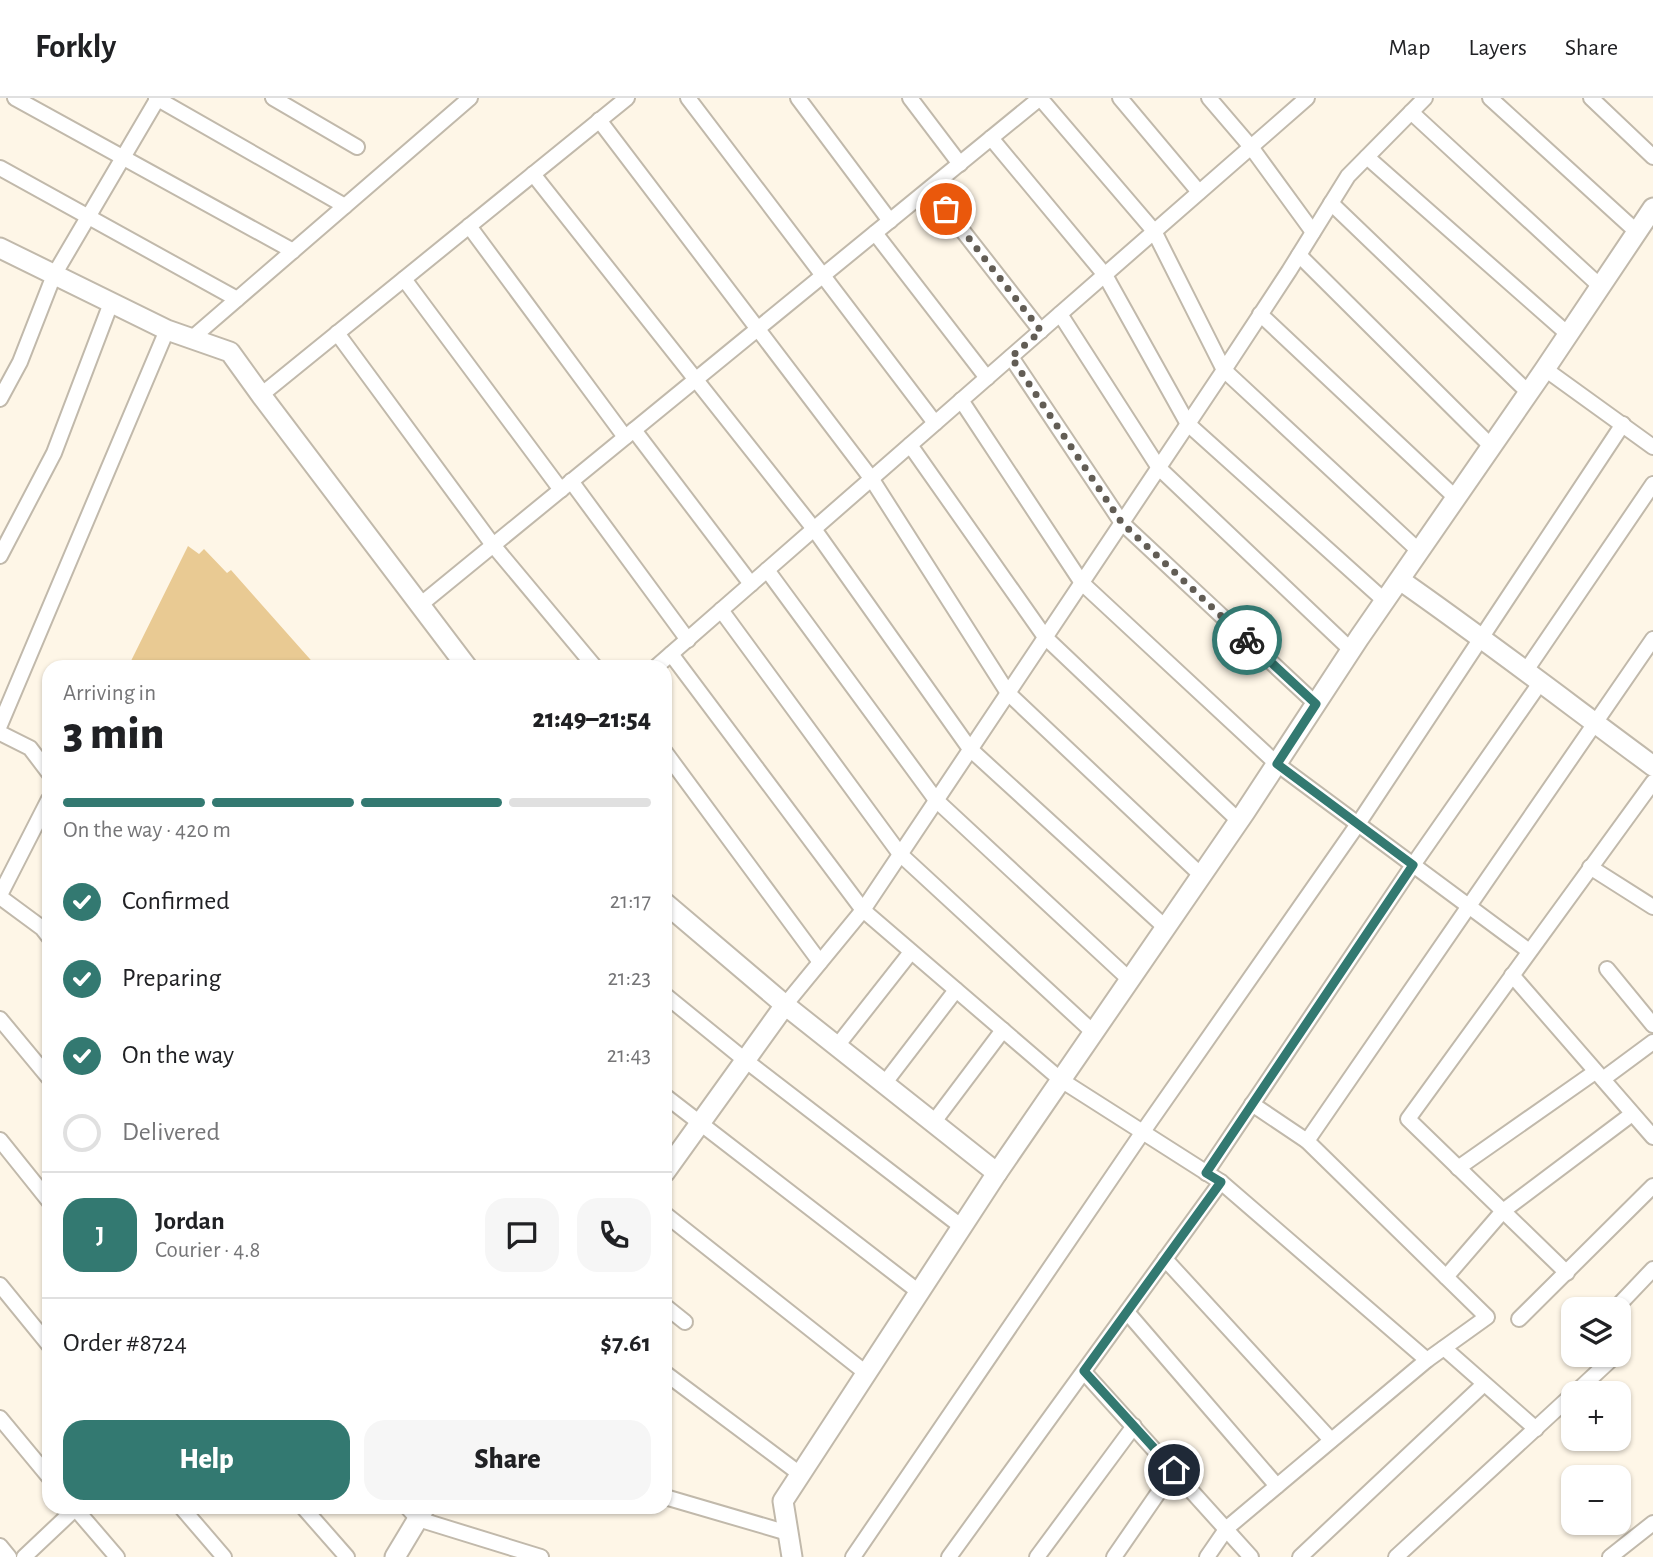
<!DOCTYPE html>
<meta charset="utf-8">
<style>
body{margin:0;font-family:"Alegreya Sans",sans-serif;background:#f6f6f6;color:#202124;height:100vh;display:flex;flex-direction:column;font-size:26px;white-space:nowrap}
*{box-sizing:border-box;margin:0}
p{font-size:23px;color:#757577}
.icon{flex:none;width:38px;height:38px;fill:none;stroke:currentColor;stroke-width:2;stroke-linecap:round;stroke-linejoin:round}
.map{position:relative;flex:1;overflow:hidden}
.sheet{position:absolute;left:42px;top:562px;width:630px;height:854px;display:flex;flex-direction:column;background:#fff;border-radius:21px;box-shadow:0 2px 5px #0004}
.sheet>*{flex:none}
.fabs{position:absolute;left:1561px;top:1199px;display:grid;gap:14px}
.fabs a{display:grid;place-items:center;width:70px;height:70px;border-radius:14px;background:#fff;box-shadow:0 2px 5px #0004;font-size:35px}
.pin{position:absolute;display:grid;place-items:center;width:60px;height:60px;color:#fff;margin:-30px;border:4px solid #fff;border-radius:50%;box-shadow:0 2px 7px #0007}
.courier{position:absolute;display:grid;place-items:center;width:70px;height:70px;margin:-35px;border:5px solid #337971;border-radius:50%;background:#fff;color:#222;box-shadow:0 2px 9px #0007}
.headline em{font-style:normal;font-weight:800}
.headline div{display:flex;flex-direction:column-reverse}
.headline{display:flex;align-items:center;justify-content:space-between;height:119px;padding:0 21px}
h1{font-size:46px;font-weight:800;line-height:52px}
.bar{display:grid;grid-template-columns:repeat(4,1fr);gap:10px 7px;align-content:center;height:84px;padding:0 21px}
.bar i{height:9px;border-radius:5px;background:#e0e0e0}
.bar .on{background:#337971}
.bar p{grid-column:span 4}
.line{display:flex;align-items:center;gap:18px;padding:0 21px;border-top:2px solid #e0e0e0}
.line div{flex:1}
.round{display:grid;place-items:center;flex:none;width:74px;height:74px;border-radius:21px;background:#f6f6f6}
ol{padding:0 21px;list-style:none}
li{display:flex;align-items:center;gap:21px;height:77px}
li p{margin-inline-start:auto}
li .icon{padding:7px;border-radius:50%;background:#337971;color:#fff;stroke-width:4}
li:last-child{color:#757577}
li i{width:38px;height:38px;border:4px solid #e0e0e0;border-radius:50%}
.action{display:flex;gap:14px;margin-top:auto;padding:14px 21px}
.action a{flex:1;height:80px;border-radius:21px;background:#337971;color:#fff;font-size:28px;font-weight:800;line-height:80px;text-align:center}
.action a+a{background:#f6f6f6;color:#202124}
header{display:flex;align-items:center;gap:42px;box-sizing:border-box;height:98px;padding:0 35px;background:#fff;border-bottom:2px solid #e0e0e0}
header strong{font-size:33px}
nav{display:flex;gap:38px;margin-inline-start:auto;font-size:24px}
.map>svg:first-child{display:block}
.green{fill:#e9ca93}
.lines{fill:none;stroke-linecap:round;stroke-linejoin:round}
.minor-casing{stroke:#c1b9ab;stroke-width:18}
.tertiary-casing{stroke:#c1b9ab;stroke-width:23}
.minor{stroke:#fff;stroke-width:14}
.tertiary{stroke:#fff;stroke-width:19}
.done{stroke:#625d55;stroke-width:7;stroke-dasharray:0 12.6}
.route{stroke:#337971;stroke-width:9}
</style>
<header>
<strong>Forkly</strong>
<nav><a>Map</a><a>Layers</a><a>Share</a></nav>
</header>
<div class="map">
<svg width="1653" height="1459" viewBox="0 0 1653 1459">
<rect width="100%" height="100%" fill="#fef6e7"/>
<path class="green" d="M 188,448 L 199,456 L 204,451 L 227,475 L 231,472 L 317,569 L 128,569 Z"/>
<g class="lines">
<g class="minor-casing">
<g id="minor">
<path d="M 15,0 L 293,153"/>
<path d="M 156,0 L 345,108"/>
<path d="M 273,0 L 357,49"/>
<path d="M 688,0 L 935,325"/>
<path d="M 798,0 L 890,123"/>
<path d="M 910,0 L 960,66"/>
<path d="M 1040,0 L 1154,133 L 1224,272 L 1419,453"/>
<path d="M 1120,0 L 1199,94"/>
<path d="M 1209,0 L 1251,49 L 1313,134"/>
<path d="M 1490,0 L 1637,134"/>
<path d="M 1591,0 L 1653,59"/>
<path d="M 1411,14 L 1601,189"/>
<path d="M 599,22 L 871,380 L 1008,595 L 1202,778"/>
<path d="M 991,40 L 1105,177 L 1188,326 L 1385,503"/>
<path d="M 1367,59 L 1569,237"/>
<path d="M 0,70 L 237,201"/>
<path d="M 533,76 L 814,431 L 970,651 L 1166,830"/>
<path d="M 930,91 L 1041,233"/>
<path d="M 1331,105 L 1529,295"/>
<path d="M 469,128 L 625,339"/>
<path d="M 875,135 L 987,280"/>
<path d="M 1299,157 L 1492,349"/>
<path d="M 404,181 L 561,392"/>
<path d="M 1060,216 L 1159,370 L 1351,552"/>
<path d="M 1260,216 L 1456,400"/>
<path d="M 337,235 L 493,447 L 595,569"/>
<path d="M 191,241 L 470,0"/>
<path d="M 1011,259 L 1122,425 L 1316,606"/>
<path d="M 1545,271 L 1653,349"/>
<path d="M 261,297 L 627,0"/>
<path d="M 0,301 L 20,264 L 54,177 L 158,0"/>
<path d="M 961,302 L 1082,485 L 1277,666 L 1529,853"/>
<path d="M 634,332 L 751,486"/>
<path d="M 910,347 L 1045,539 L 1239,723"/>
<path d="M 571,383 L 688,542"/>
<path d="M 0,458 L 54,355 L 111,205"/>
<path d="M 767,472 L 936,702 L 1130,882"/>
<path d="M 420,507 L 1040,0"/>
<path d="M 721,512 L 900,756 L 1093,934"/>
<path d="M 671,556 L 863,812 L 1061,982 L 1221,1084 L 1427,1262"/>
<path d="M 656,569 L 1307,0"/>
<path d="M 1525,574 L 1653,386"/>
<path d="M 0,627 L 167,232"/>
<path d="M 0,635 L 30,650 L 49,675"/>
<path d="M 665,654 L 820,864"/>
<path d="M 1590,769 L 1653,809"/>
<path d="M 0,797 L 49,701"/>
<path d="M 0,799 L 42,830 L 49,839"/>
<path d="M 1607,871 L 1653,927"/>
<path d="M 1512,877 L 1653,1039"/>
<path d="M 665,897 L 745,962 L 962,1129"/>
<path d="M 785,907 L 863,812 L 1224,272 L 1289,173 L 1348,78 L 1425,0"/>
<path d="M 0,921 L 49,980"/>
<path d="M 837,948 L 911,854"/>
<path d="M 1603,981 L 1653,944"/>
<path d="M 884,986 L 956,892"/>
<path d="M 665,998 L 919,1194"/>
<path d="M 933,1025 L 1003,932"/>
<path d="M 0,1042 L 49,1103"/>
<path d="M 1307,1043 L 1653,541"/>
<path d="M 1458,1070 L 1595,974"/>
<path d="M 1206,1075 L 1413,767 L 1540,585"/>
<path d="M 665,1116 L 866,1275"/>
<path d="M 1165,1161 L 1331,1342"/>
<path d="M 1567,1175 L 1408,1021 L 1653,684"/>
<path d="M 1446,1179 L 1503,1113 L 1632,1016"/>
<path d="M 0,1187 L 49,1247"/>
<path d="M 665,1208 L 685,1224"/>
<path d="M 1615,1211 L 1653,1171"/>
<path d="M 1127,1214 L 1277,1388"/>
<path d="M 1519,1221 L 1653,1088"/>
<path d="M 1444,1250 L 1536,1331"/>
<path d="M 1084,1274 L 1251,1459"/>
<path d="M 665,1275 L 800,1376"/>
<path d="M 1575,1295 L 1617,1256"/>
<path d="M 0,1320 L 49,1379"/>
<path d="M 665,1399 L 788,1435"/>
<path d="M 74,1409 L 117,1459"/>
<path d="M 181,1409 L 224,1459"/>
<path d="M 303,1409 L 347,1459"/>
<path d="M 407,1409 L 418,1421 L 541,1459"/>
<path d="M 0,1448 L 9,1459"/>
<path d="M 24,1459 L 77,1409"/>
<path d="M 853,1459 L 1142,1035 L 1358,726 L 1623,326"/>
<path d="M 949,1459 L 1221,1084"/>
<path d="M 1037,1459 L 1134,1328"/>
<path d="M 1114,1459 L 1174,1372"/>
<path d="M 1207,1459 L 1227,1430 L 1427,1262 L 1487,1219 L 1307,1043 L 1252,1006"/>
<path d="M 1300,1459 L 1484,1286"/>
<path d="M 1396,1459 L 1573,1296"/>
<path d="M 1610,1459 L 1653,1425"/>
</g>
</g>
<g class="tertiary-casing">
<g id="tertiary">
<path d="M 0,150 L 167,232 L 230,254 L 261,297 L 467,569"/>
<path d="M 1400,482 C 1486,542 1569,606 1653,668"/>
<path d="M 665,805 L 785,907 L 997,1075"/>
<path d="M 665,1074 L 785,907"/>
<path d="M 395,1459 L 425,1409"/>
<path d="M 792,1459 L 783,1403 L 997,1075 L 1245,714 L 1359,540 L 1545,271 L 1653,110"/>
</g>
</g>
<use href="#minor" class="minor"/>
<use href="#tertiary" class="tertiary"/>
</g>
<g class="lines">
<path class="done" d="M 946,111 L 1041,233 L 1011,259 L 1122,425 L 1247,542"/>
<path class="route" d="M 1174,1372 L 1084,1273 L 1221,1084 L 1206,1075 L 1413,767 L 1277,666 L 1316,606 L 1247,542"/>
</g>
</svg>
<div class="fabs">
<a><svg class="icon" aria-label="layers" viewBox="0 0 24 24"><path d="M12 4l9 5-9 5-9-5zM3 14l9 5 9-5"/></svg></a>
<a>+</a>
<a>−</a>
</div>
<div class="pin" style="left:946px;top:111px;background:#ea580c"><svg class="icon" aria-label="bag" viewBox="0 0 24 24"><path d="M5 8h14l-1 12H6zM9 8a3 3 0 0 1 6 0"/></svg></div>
<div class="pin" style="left:1174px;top:1372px;background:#1f2937"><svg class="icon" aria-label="home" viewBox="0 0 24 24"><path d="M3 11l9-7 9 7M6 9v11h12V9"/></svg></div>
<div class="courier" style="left:1247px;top:542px"><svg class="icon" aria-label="bike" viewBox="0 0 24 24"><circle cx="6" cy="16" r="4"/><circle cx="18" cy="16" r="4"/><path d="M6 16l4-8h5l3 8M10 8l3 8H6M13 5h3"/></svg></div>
<section class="sheet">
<div class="headline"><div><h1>3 min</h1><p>Arriving in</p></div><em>21:49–21:54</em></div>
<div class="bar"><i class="on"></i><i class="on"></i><i class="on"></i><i></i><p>On the way · 420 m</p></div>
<ol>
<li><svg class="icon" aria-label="check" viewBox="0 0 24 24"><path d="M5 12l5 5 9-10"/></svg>Confirmed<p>21:17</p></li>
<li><svg class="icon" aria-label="check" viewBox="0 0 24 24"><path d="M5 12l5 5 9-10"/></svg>Preparing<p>21:23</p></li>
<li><svg class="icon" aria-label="check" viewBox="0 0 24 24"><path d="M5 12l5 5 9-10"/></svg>On the way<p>21:43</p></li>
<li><i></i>Delivered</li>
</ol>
<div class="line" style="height:126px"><b class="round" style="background:#337971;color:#fff">J</b><div><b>Jordan</b><p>Courier · 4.8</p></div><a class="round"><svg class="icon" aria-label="chat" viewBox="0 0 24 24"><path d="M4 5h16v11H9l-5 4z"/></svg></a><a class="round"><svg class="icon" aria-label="phone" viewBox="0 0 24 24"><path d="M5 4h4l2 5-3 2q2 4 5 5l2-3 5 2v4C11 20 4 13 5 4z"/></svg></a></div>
<div class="line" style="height:91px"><div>Order #8724</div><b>$7.61</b></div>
<div class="action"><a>Help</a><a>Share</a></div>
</section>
</div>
